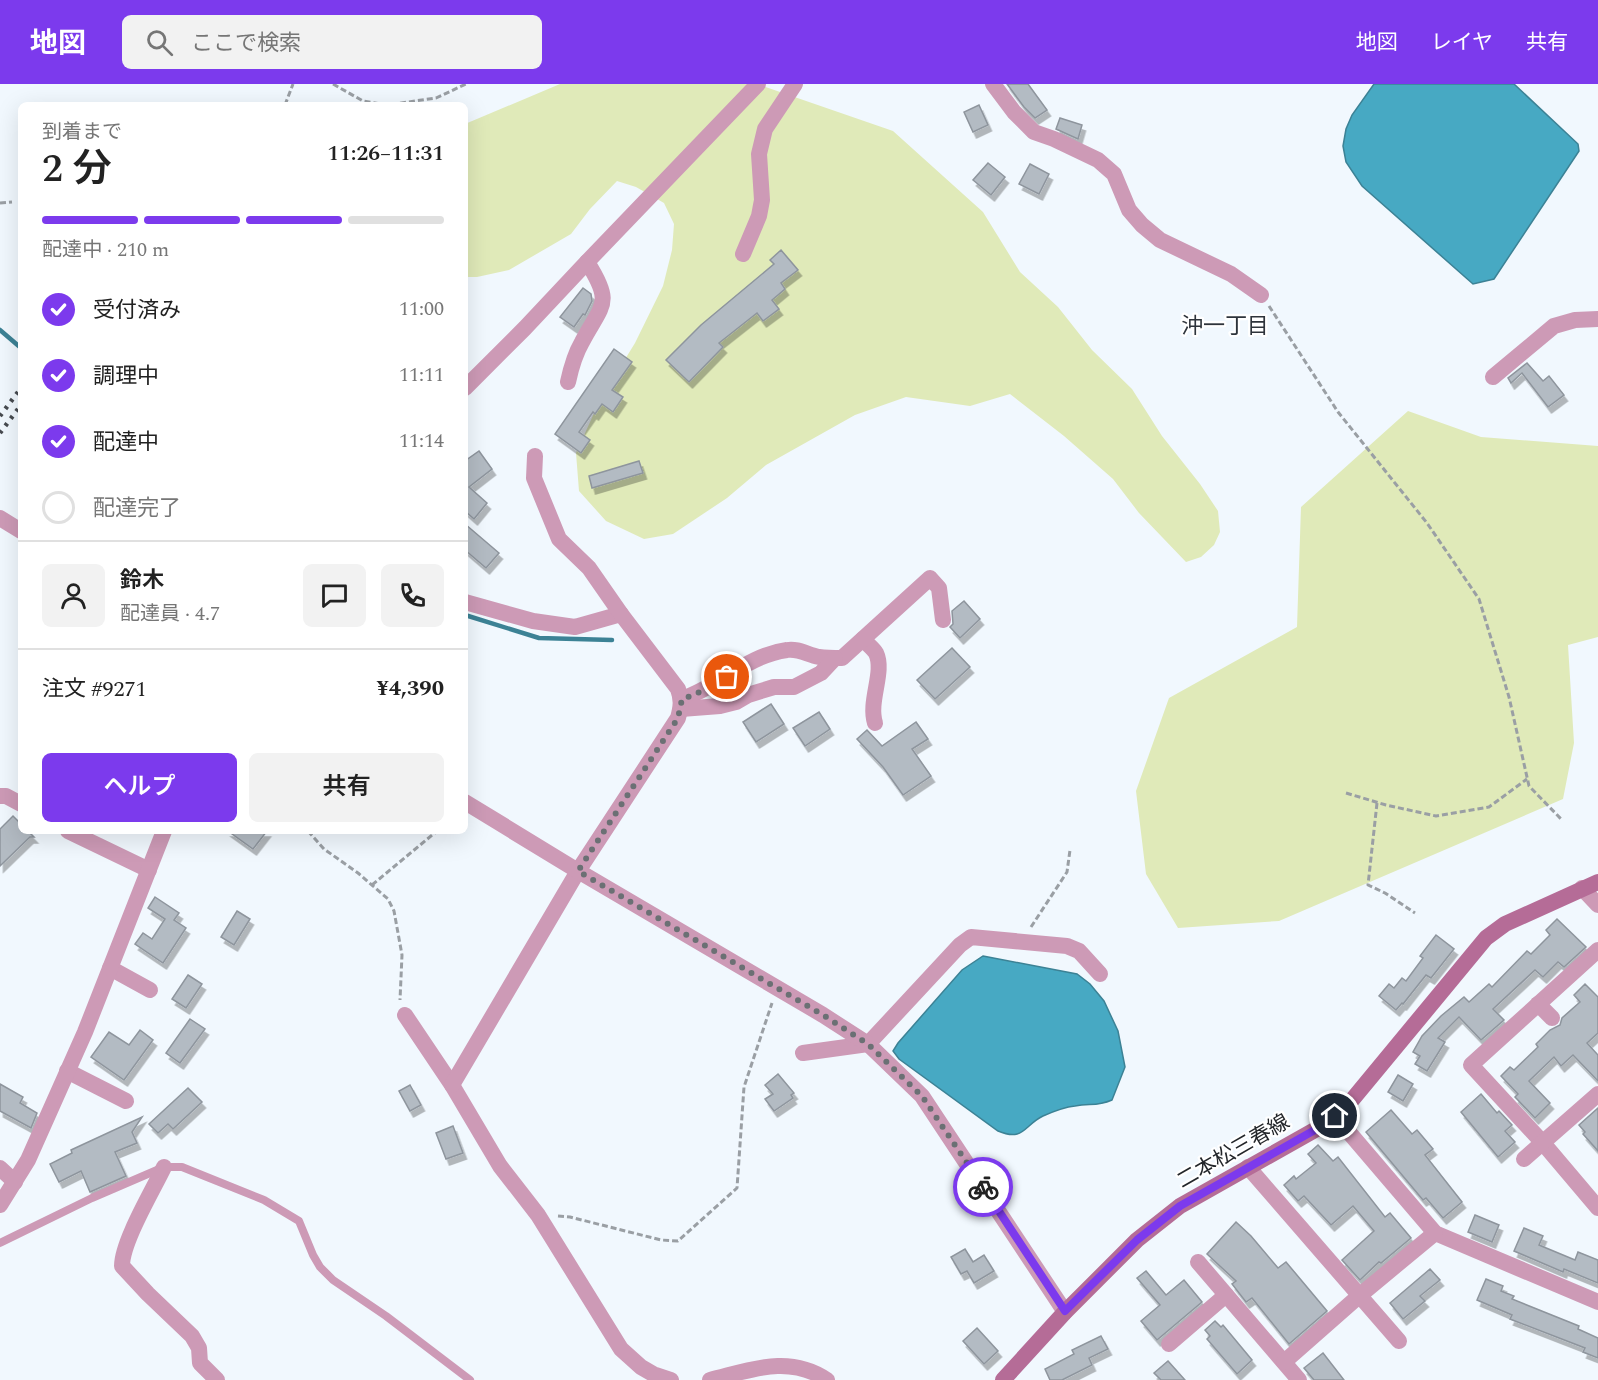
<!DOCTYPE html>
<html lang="ja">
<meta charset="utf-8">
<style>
body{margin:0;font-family:Spectral,"Noto Sans JP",serif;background:#f2f2f2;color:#222;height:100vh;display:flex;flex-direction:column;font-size:22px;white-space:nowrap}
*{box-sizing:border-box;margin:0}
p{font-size:20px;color:#767676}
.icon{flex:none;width:33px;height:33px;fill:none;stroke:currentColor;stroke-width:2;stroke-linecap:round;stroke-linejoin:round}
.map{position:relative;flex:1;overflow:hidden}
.sheet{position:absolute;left:18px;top:18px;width:450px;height:732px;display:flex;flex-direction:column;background:#fff;border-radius:9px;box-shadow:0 6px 24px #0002}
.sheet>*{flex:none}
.pin{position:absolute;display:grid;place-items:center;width:51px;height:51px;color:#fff;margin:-26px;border:3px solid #fff;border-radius:50%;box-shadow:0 2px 6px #0007}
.courier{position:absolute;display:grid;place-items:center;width:60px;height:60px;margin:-30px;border:4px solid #7c3aed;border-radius:50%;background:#fff;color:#222;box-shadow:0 2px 8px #0007}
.summary em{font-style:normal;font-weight:600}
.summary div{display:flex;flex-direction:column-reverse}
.summary{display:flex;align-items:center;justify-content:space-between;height:102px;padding:0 24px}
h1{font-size:39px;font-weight:600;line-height:45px}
.bar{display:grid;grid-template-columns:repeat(4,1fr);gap:9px 6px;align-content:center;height:72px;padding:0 24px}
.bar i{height:8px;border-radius:4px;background:#e0e0e0}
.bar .selected{background:#7c3aed}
.bar p{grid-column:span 4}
.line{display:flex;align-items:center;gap:15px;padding:0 24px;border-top:2px solid #e0e0e0}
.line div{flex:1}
.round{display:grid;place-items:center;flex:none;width:63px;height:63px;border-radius:9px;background:#f2f2f2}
ol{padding:0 24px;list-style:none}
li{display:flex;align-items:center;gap:18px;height:66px}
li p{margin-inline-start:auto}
li .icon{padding:6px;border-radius:50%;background:#7c3aed;color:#fff;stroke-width:4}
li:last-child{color:#767676}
li i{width:33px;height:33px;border:3px solid #e0e0e0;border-radius:50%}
.button{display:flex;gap:12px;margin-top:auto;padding:12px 24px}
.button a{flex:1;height:69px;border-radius:9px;background:#7c3aed;color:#fff;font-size:24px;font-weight:600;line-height:69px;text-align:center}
.button a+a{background:#f2f2f2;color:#222}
header{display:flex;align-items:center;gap:36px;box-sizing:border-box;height:84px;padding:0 30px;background:#7c3aed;color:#fff}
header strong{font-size:28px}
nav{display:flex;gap:33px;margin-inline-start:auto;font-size:21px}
.search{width:420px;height:54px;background:#f2f2f2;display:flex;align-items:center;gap:15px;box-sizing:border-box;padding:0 21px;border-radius:9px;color:#767676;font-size:22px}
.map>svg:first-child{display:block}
.green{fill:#e0eab9}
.water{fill:#47a9c3;stroke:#3c8295;stroke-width:1.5}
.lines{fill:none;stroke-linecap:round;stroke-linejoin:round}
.stream{stroke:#3c8295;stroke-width:4.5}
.building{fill:#b3bbc3;stroke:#8e959d;stroke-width:1.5;filter:url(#shadow)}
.path{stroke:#9a9fa4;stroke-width:3;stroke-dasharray:6 3;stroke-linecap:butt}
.service{stroke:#cd9ab6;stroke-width:8}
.minor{stroke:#cd9ab6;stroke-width:16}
.tertiary{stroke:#cd9ab6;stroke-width:16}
.secondary{stroke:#b56c97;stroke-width:16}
.rail{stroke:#474b50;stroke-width:4.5;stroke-dasharray:3 6;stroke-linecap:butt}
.done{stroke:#6b7074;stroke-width:6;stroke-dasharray:0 10.8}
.route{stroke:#7c3aed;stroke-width:8}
.labels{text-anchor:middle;stroke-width:4.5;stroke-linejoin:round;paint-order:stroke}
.street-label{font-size:21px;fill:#23262a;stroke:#fff}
.neighbourhood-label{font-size:22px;fill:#2e343b;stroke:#fff}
</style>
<header>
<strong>地図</strong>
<div class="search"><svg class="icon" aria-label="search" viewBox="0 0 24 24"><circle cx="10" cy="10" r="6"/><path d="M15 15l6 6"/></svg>ここで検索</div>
<nav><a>地図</a><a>レイヤ</a><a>共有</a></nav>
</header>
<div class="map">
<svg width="1598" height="1296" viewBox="0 0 1598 1296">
<defs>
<filter id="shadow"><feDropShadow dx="3.5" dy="6" stdDeviation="0" flood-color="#0004"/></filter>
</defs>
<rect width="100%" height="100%" fill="#f1f8fe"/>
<g class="green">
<path d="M 560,0 L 757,0 L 893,47 L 983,128 L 1020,188 L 1058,223 L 1092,266 L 1132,305 L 1162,352 L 1200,400 L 1218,427 L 1220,448 L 1214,461 L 1201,473 L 1186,478 L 1139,429 L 1113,395 L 1064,352 L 1010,310 L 970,322 L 906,313 L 855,331 L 766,381 L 727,414 L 673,450 L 644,455 L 606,437 L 579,407 L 576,369 L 600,316 L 635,259 L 663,202 L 672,166 L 674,140 L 664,119 L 636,103 L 617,97 L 590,125 L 571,150 L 509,186 L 477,193 L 465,193 L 465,40 Z"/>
<path d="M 1408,327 L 1481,353 L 1598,362 L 1598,553 L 1568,561 L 1574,659 L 1563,715 L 1279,837 L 1178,844 L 1146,790 L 1136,707 L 1169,614 L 1297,543 L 1301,423 Z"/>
</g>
<g class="water">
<path d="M 1374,0 L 1514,0 L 1578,60 L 1579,67 L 1494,195 L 1473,200 L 1362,102 L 1346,78 L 1343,62 L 1346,45 L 1352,31 Z"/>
<path d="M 983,872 L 1077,890 L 1090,900 L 1104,917 L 1118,947 L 1125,983 L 1112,1016 C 1096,1023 1090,1019 1075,1022 C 1065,1023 1052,1028 1043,1032 C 1024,1041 1024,1058 998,1047 L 899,975 L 893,967 L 898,959 L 962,886 Z"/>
</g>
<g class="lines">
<g class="stream">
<path d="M 0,246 L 21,264"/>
<path d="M 465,531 L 539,554 L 612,556"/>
</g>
</g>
<g class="building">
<path d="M 1007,0 L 1028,0 L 1047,26 L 1035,34 L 1024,23 Z"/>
<path d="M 979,21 L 988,41 L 973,48 L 964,28 Z"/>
<path d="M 1060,34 L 1082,41 L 1078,55 L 1056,45 Z"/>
<path d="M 988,79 L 1005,93 L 991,111 L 973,96 Z"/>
<path d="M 1030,80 L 1049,90 L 1039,110 L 1019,100 Z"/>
<path d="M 781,166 L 798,186 L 781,199 L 785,205 L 772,216 L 779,225 L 763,237 L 757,229 L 719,259 L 723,263 L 689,298 L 666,276 L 701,241 L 774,180 L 770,176 Z"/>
<path d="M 583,204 L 591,210 L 592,217 L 585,231 L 583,230 L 574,243 L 560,233 Z"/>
<path d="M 614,265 L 632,278 L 612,306 L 623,313 L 613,328 L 602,320 L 595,330 L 593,328 L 579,348 L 590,356 L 581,369 L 555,350 Z"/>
<path d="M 1527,279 L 1543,297 L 1549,292 L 1564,311 L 1548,323 L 1522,289 L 1511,299 L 1508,294 Z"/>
<path d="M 479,367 L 492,385 L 469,403 L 487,419 L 474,435 L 465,427 L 465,377 Z"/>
<path d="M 639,377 L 643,389 L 592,404 L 589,392 Z"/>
<path d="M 465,440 L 499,469 L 486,484 L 465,466 Z"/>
<path d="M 964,517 L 980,535 L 960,554 L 950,543 L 953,540 L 952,527 Z"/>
<path d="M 952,564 L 970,583 L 935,615 L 917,596 Z"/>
<path d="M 771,620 L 784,640 L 756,658 L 743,638 Z"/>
<path d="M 819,628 L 830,645 L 805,662 L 793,644 Z"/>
<path d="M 916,638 L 928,655 L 912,665 L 931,692 L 903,711 L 883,683 L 857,655 L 867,646 L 882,662 Z"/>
<path d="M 13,732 L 21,740 L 21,747 L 28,747 L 34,753 L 30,753 L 0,782 L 0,745 Z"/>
<path d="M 228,747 L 267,747 L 253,765 Z"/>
<path d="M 155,813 L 179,829 L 174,836 L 186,844 L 163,879 L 135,860 L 143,849 L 152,855 L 165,835 L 148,824 Z"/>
<path d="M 237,827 L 250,835 L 234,861 L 221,853 Z"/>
<path d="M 1557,835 L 1586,863 L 1564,883 L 1558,878 L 1543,893 L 1535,886 L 1493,925 L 1504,936 L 1481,956 L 1459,933 L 1438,954 L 1445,958 L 1427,987 L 1415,980 L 1420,972 L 1413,968 L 1422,952 L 1441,932 L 1464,913 L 1469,918 L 1489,900 L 1492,903 L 1527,867 L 1531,870 L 1550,851 L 1546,846 Z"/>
<path d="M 1436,851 L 1454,865 L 1431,894 L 1426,891 L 1403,920 L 1402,919 L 1396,926 L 1379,912 L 1389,900 L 1394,904 L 1402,894 L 1406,897 L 1423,874 L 1420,872 Z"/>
<path d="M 188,891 L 202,900 L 186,924 L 172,915 Z"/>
<path d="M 1585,900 L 1598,913 L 1598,949 L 1587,959 L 1598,971 L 1598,997 L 1573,971 L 1561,982 L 1554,973 L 1529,997 L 1550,1019 L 1535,1034 L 1515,1013 L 1518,1010 L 1501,992 L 1510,983 L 1514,986 L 1538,963 L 1536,960 L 1550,946 L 1560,941 L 1562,934 L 1580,918 L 1574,911 Z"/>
<path d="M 190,935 L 205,945 L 180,979 L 166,969 Z"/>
<path d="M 140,946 L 153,956 L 124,996 L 91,973 L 109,948 L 129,961 Z"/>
<path d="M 778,990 L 794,1009 L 791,1011 L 793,1014 L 774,1027 L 765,1015 L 773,1010 L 765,1001 Z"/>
<path d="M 1398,991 L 1413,1000 L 1403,1017 L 1388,1008 Z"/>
<path d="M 0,1000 L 23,1013 L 20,1019 L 37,1029 L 31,1044 L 0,1027 Z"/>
<path d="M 410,1001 L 421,1021 L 410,1027 L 399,1007 Z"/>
<path d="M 188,1004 L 202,1018 L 173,1045 L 168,1040 L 158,1049 L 149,1040 Z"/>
<path d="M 1481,1010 L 1497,1029 L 1499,1027 L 1512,1041 L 1505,1047 L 1515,1058 L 1498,1073 L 1461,1028 Z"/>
<path d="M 1598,1024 L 1598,1067 L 1583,1050 L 1585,1048 L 1579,1041 Z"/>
<path d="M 1391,1026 L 1412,1050 L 1417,1046 L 1433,1065 L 1425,1071 L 1462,1118 L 1443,1134 L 1426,1114 L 1423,1116 L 1366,1048 Z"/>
<path d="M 142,1033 L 132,1048 L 137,1059 L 115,1068 L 126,1092 L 90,1108 L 81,1087 L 59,1098 L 50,1080 L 72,1069 L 71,1066 Z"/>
<path d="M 453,1042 L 463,1069 L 446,1075 L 436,1049 Z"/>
<path d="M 1318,1061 L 1333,1077 L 1338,1073 L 1385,1133 L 1390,1129 L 1411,1154 L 1381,1179 L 1379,1178 L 1360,1196 L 1342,1176 L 1374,1147 L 1353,1122 L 1331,1141 L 1304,1112 L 1298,1117 L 1284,1101 L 1294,1092 L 1296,1095 L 1316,1079 L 1308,1070 Z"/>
<path d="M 1475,1131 L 1499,1141 L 1492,1158 L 1468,1148 Z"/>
<path d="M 1236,1138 L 1251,1152 L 1278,1184 L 1286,1178 L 1327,1227 L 1289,1260 L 1252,1214 L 1246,1218 L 1232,1200 L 1236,1197 L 1207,1170 Z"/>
<path d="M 1524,1144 L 1543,1152 L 1539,1161 L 1575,1176 L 1578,1168 L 1598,1176 L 1598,1199 L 1564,1185 L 1563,1188 L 1514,1167 Z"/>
<path d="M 965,1165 L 973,1178 L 984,1171 L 994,1187 L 974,1199 L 967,1187 L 961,1190 L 951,1173 Z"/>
<path d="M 1430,1185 L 1440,1196 L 1420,1212 L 1425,1217 L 1403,1235 L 1390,1219 Z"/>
<path d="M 1146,1187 L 1166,1211 L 1184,1196 L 1202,1218 L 1157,1256 L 1141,1237 L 1160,1221 L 1137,1194 Z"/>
<path d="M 1486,1195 L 1503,1202 L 1501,1207 L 1514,1212 L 1512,1215 L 1579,1242 L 1578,1245 L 1598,1254 L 1598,1274 L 1583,1268 L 1585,1264 L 1510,1235 L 1512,1231 L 1477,1216 Z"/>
<path d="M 1215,1237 L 1221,1243 L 1223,1241 L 1252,1276 L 1237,1290 L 1207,1255 L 1210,1252 L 1205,1246 Z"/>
<path d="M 977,1244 L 998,1267 L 984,1280 L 963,1257 Z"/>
<path d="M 1101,1252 L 1108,1265 L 1089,1274 L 1092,1281 L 1062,1296 L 1050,1296 L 1045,1285 L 1074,1270 L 1072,1266 Z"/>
<path d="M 1323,1269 L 1344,1296 L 1314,1296 L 1304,1284 Z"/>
<path d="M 1168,1277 L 1185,1296 L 1161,1296 L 1154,1289 Z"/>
</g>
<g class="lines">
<g class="path">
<path d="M 333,0 L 363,17 L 387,21 L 436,14 L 466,0"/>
<path d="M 285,21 L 293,0"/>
<path d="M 0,119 L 12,118"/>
<path d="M 1269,222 L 1338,328 L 1427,439 L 1479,515 L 1509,613 L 1529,702 L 1562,736"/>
<path d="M 1346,709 L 1386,721 L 1436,732 L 1489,723 L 1527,695"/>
<path d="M 1377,719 L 1368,801 L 1385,809 L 1415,829"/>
<path d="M 308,747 L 324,765 L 358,789 L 388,815 L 394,827 L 402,871 L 400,916"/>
<path d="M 372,801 L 437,747"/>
<path d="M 1031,843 L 1067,788 L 1070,766"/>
<path d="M 558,1132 L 570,1133 L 661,1156 L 678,1157 L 737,1104 L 744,1003 L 772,919"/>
</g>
<path class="service" d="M 0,1159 L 92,1114 L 164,1083 L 182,1083 L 264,1116 L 299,1137 L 313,1171 L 320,1183 L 333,1196 L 386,1232 L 470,1296"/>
<g class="minor">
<path d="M 993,0 L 1014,28 L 1034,48 L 1054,55 L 1098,76 L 1114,90 L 1129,126 L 1142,141 L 1160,156 L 1231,190 L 1261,211"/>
<path d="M 743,170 L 759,132 L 762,116 L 759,70 L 765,45 L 795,0"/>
<path d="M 1493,293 L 1554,242 L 1575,236 L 1598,235"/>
<path d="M 568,298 C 571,284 575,270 582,258 C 602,220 614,220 587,178"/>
<path d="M 465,304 L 525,244 L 587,178 L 758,0"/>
<path d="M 465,518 L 533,537 L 575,543 L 621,530"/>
<path d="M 863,555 C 867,560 873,564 876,569 C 885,588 868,617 875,639"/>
<path d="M 682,615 C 718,603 748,571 787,566 C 798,564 808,571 819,573 C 827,574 834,574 842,574 L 930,494 L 939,504 L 943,536"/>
<path d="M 681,625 L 720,622 L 736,618 L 748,611 L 774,603 L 794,603 L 821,589 L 835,574"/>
<path d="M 0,712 L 6,712 L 21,720"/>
<path d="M 68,747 L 149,786"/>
<path d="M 1582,804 L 1598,821"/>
<path d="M 1598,866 L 1471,981 L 1543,1059 L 1598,1124"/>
<path d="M 110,884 L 150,906"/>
<path d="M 1538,920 L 1552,934"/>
<path d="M 405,931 L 452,1001 L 500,1082 L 538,1131 L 621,1265 L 641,1283 L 653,1290 L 671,1296"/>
<path d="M 803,969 L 868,960 L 960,861 L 971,853 L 1067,862 L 1079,867 L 1100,890"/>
<path d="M 67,987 L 126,1017"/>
<path d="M 452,1001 L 578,787 L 678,634 C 681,623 682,616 678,605 L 621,530 L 589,484 L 559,455 L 534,394 L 535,372"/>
<path d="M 1335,1032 L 1435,1149 L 1598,1218"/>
<path d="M 1524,1075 L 1598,1010"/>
<path d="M 164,1083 C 152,1108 122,1158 122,1182 L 148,1210 L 192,1252 L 199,1264 L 200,1279 L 217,1296"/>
<path d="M 1248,1083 L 1399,1257"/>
<path d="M 0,1084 L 15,1098"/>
<path d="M 0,1121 L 28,1076 L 85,948 L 164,747"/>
<path d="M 1198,1178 L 1299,1296"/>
<path d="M 1169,1260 L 1226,1211"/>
<path d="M 1284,1278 L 1359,1212 L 1435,1149"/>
<path d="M 710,1296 C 751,1286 789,1270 827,1296"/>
</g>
<g class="tertiary">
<path d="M 0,434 L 21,447"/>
<path d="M 465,718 L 578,787 L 823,931 L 868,960 L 922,1012 L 1065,1228"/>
</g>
<path class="secondary" d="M 1003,1296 L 1065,1228 L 1137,1156 L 1180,1122 L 1329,1038 L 1352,1016 L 1486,854 L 1505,840 L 1598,798"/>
<g class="rail">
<path d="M 0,332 L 21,304"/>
<path d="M 0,349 L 21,321"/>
</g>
</g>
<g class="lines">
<path class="done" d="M 727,593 L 696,610 L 682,615 L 678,634 L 578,787 L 823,931 L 868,960 L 922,1012 L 983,1103"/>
<path class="route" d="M 983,1103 L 1065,1227 L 1137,1156 L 1180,1122 L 1329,1038 L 1335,1032"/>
</g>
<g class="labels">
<g class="street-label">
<text transform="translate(1233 1067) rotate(-30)" y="7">二本松三春線</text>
</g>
<g class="neighbourhood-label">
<text x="1225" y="249">沖一丁目</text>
</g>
</g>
</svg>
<div class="pin" style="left:727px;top:593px;background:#ea580c"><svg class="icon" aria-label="bag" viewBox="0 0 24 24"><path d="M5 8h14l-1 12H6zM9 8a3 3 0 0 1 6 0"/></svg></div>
<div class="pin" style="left:1335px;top:1032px;background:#1f2937"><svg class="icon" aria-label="home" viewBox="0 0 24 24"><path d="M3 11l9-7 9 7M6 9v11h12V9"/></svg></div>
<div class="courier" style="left:983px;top:1103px"><svg class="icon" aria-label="bike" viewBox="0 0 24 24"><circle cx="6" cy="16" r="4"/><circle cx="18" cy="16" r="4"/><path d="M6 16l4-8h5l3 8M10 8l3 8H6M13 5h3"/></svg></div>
<section class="sheet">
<div class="summary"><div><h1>2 分</h1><p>到着まで</p></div><em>11:26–11:31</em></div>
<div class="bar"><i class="selected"></i><i class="selected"></i><i class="selected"></i><i></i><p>配達中 · 210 m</p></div>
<ol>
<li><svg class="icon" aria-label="check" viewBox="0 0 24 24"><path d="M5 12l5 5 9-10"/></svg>受付済み<p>11:00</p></li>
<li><svg class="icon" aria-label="check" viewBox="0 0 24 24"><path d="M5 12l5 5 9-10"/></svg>調理中<p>11:11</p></li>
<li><svg class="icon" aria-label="check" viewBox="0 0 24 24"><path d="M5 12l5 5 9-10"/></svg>配達中<p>11:14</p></li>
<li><i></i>配達完了</li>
</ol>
<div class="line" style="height:108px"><a class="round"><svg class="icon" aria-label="person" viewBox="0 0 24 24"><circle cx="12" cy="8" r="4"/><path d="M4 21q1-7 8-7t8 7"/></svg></a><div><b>鈴木</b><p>配達員 · 4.7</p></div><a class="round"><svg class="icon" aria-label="chat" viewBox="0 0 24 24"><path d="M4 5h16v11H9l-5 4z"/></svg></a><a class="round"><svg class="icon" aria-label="phone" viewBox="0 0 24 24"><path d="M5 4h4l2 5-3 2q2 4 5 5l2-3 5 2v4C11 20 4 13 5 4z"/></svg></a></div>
<div class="line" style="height:78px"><div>注文 #9271</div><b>¥4,390</b></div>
<div class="button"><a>ヘルプ</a><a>共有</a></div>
</section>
</div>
